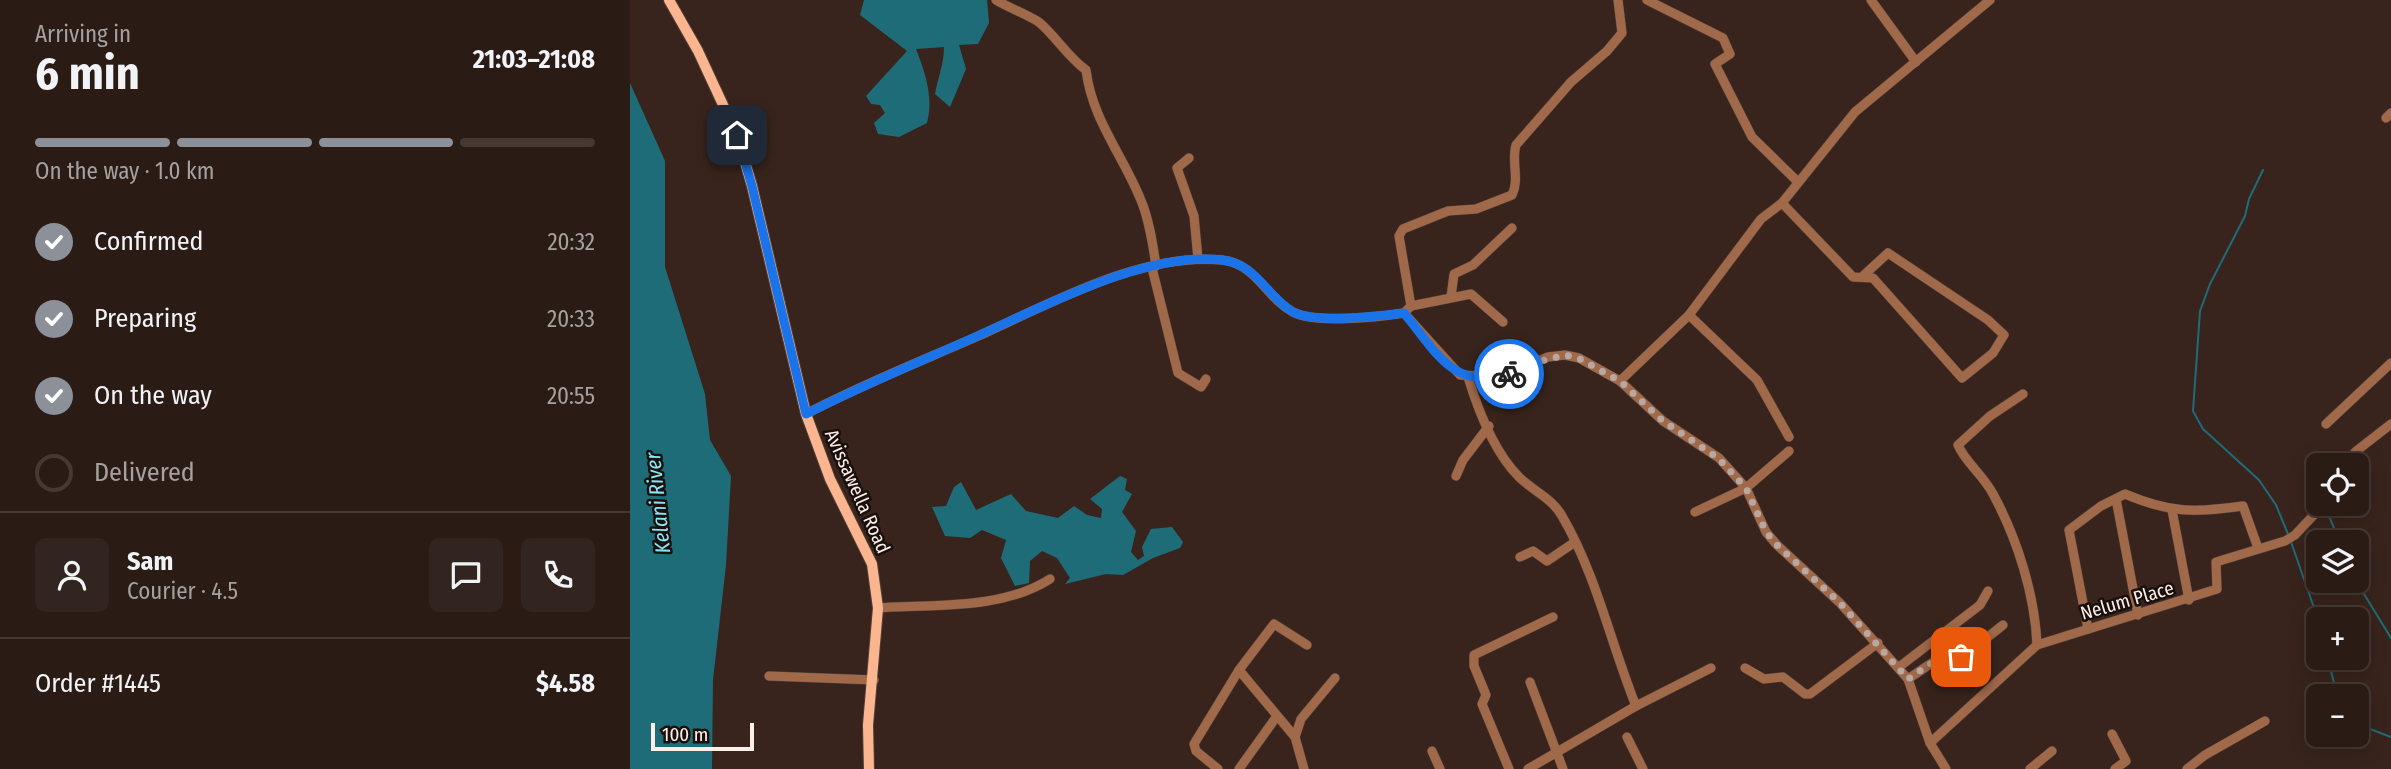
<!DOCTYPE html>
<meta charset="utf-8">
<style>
body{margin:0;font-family:"Fira Sans Condensed",sans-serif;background:#32241e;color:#f1f3f6;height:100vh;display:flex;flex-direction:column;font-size:26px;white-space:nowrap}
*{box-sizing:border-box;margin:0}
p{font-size:23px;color:#a5a1a0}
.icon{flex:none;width:38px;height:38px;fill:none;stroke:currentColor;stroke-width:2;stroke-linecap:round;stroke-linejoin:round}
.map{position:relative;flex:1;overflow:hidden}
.sheet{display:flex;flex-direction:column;background:#2a1b15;width:630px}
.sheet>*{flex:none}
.buttons{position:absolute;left:1676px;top:453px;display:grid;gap:14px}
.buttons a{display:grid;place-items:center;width:63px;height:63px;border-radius:10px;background:#2a1b15;box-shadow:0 4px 18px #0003,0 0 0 2px #463934;font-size:35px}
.scale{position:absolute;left:21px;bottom:18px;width:103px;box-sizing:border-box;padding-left:7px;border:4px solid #feefea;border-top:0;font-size:19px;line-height:24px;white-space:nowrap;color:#feefea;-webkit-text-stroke:5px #19100c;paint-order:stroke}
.pin{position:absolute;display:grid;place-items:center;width:60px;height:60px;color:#fff;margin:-30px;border-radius:14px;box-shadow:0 4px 10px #0006}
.courier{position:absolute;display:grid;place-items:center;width:70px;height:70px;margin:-35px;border:5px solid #1a73e8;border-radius:50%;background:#fff;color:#222;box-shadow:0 2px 9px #0007}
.head em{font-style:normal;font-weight:700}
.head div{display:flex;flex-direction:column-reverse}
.head{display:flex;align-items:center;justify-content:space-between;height:119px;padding:0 35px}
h1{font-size:46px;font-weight:700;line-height:52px}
.bar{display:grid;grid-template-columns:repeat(4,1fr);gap:10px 7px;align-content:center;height:84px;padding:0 35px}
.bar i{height:9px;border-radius:5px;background:#463934}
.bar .on{background:#8c9099}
.bar p{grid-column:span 4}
.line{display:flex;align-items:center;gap:18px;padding:0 35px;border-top:2px solid #463934}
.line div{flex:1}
.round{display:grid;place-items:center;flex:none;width:74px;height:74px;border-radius:10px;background:#32241e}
ol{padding:0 35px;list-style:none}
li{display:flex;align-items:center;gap:21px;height:77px}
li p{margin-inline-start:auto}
li .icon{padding:7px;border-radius:50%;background:#8c9099;color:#fff;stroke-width:4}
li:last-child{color:#a5a1a0}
li i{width:38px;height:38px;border:4px solid #463934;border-radius:50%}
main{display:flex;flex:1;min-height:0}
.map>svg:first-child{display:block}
.water{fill:#1f6c79}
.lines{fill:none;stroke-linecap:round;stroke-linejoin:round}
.stream{stroke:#1f6c79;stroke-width:2}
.minor-casing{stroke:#544039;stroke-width:10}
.major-casing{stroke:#544039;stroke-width:12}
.minor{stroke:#a0694a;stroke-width:9}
.major{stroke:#fbb690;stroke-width:10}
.done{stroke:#b9a8a2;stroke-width:7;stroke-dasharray:0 12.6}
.route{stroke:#1a73e8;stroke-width:9}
.labels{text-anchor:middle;stroke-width:5;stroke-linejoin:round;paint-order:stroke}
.street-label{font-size:19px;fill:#feefea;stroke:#19100c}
.water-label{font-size:21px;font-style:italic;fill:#88e7f9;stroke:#19100c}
</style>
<main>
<section class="sheet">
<div class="head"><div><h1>6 min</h1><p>Arriving in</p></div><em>21:03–21:08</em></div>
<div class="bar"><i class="on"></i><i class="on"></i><i class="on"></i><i></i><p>On the way · 1.0 km</p></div>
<ol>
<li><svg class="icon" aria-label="check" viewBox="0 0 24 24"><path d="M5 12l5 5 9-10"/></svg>Confirmed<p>20:32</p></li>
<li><svg class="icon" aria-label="check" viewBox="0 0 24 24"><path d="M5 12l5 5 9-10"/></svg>Preparing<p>20:33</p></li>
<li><svg class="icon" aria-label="check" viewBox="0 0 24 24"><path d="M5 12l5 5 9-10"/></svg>On the way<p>20:55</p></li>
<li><i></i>Delivered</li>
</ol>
<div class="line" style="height:126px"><a class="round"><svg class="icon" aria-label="person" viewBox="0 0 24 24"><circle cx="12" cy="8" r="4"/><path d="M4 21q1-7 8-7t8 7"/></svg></a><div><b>Sam</b><p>Courier · 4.5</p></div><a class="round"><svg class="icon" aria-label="chat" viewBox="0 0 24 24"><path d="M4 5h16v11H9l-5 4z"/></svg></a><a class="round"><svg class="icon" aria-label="phone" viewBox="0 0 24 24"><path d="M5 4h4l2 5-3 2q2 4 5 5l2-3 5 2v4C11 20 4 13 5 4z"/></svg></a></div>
<div class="line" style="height:91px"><div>Order #1445</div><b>$4.58</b></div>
</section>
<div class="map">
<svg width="1761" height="769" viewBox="0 0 1761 769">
<rect width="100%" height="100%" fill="#38241c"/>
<g class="water">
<path d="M 234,0 L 357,0 L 359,23 L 348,44 L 329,45 L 336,69 L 320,107 L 305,94 C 308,77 314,64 314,47 L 286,49 C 295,72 304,98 297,123 L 269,137 L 248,134 L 244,123 L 255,113 L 250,105 L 241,104 L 236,96 L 277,51 L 230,15 Z"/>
<path d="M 0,83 L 35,161 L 35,267 L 75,394 L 80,440 L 101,476 L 96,565 L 83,680 L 82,769 L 0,769 Z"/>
<path d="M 490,476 L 497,479 L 495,490 L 502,494 L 492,512 L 506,531 L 501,552 L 508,560 L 514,556 L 512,547 L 521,529 L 542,527 L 553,542 L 550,548 L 523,558 L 493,575 L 476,574 L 435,584 L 440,578 L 427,558 L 412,551 L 400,561 L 399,583 L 385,586 L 371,558 L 376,540 L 352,530 L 340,538 L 315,536 L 302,507 L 316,506 L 324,487 L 331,482 L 346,510 L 381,494 L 396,511 L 428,518 L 444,506 L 457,515 L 471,518 L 472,509 L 460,499 Z"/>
</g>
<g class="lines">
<g class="stream">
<path d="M 1633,170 L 1619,199 L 1615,216 L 1580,284 L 1570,311 L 1563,411 L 1573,429 L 1629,480 L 1646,505 L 1658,534"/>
<path d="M 1696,509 L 1710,542"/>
<path d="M 1661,542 L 1689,622"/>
<path d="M 1726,581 L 1761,638"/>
<path d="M 1698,658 L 1707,696"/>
<path d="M 1727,724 L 1761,737"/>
</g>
<g class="minor-casing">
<g id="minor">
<path d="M 366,0 C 377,7 403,17 410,23 C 427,38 438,57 456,70 C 462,119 492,154 510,198 C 519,218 523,245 526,266"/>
<path d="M 1017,0 L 1093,38 L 1100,54 L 1085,64 L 1122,137 L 1168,182"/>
<path d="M 1241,0 L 1286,62"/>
<path d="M 1756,118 L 1761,113"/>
<path d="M 559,158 L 547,168 L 564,216 L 568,259"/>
<path d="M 1152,203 L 1223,277 L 1243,278 L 1332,378 L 1363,353 L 1374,335 L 1358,320 L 1258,253 L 1234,275"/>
<path d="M 522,268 L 548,373 L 571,387 L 576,379"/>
<path d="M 821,297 L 824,274 L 843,265 L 882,228"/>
<path d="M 781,306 L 841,294 L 873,322"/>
<path d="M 774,313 L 781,306 L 769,236 L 773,229 L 818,211 L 846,209 L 882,195 C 890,179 881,162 886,145 L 941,82 L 977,51 L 992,33 L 988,0"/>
<path d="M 1059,315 L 1127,380 L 1159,437"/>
<path d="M 838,377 C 848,410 864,452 889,477 C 903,491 922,498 932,516 C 966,574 981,644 1006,706"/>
<path d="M 990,381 L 1059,315 L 1131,219 L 1152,203 L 1225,112 L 1360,0"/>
<path d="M 1393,394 L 1360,416 L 1328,445 C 1335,462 1354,476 1363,494 C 1387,538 1405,595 1407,645"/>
<path d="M 176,414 C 231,385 289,362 346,337 C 418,305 511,252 592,260 C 627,264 635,297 663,312 C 686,324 748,317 774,313 L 830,375 L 869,377 L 918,357 L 935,355 L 949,358 L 990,381 L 1033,421 L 1089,458 L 1116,488 L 1136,532 L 1147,545 L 1210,603 L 1278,679 L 1300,743 L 1316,769"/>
<path d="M 1696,424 L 1761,363"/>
<path d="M 1723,466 L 1725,452 L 1761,424"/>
<path d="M 826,476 L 833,460 L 859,426"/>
<path d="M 1486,499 L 1508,615"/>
<path d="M 1542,510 L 1559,600"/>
<path d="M 1065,512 L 1116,488 L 1159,451"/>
<path d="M 890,557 L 903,551 L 917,561 L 945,542"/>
<path d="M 248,608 C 303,604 372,610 420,579"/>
<path d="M 1458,629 L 1439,530 L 1471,506 L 1495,494 C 1540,513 1564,513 1613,506 L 1628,548"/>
<path d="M 1269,667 L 1350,605 L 1358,591"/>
<path d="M 1115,668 L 1134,679 L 1153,677 L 1175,694 L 1180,694 L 1248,643"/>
<path d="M 609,670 L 644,624 L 677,645"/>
<path d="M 139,676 L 244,680"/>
<path d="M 1278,679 L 1318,652 L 1334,656 L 1373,625"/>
<path d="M 900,682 L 933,769"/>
<path d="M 1482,734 L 1496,761 L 1485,769"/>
<path d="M 665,737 L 671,719 L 705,678"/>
<path d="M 997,737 L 1013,769"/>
<path d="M 1300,743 L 1407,645 L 1587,589 L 1586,562 L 1655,541 L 1665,535 L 1694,504"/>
<path d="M 802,751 L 810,769"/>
<path d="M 588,769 L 566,751 L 564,744 L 609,670 L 665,737 L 674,769"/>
<path d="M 609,769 L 647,716"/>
<path d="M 879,769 L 852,704 L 856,695 L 844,666 L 844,655 L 923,617"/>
<path d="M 898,769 L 1006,706 L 1081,668"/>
<path d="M 1400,769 L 1422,751"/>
<path d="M 1557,769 L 1575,755 L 1635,721"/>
</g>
</g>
<g class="major-casing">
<path id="major" d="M 39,0 L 68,51 L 107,135 L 122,186 L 176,414 L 200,479 L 242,564 L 248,608 L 238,725 L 239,769"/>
</g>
<use href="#minor" class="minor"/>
<use href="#major" class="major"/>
</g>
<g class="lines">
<path class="done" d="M 879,374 L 898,364 L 935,355 L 948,358 L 990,381 L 1033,421 L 1088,458 L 1116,488 L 1136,532 L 1147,545 L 1210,603 L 1278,679 L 1318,652 L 1331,657"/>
<path class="route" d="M 107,135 L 122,186 L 176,414 C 228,387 282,365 336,341 C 408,310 512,251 592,260 C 627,264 636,296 663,312 C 686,324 749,316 774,313 C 806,351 822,391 879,374"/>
</g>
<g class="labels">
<g class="street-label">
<text transform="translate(228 491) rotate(66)" y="7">Avissawella Road</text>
<text transform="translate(1497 600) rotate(-16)" y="7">Nelum Place</text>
</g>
<g class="water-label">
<text transform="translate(28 503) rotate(-96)" y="7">Kelani River</text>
</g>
</g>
</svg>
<div class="buttons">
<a><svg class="icon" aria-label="locate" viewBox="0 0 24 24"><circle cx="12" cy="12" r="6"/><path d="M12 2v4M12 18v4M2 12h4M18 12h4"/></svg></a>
<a><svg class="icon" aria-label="layers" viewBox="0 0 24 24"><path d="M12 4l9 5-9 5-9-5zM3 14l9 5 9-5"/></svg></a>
<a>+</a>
<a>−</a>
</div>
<div class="scale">100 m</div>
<div class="pin" style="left:1331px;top:657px;background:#ea580c"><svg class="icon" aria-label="bag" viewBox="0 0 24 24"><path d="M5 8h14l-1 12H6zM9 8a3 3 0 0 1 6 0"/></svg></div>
<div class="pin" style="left:107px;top:135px;background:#1f2937"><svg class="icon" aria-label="home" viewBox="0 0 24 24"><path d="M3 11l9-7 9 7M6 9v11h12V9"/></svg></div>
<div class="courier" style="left:879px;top:374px"><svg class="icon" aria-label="bike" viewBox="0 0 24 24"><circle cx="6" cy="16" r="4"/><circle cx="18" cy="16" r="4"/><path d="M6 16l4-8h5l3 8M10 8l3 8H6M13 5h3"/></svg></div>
</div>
</main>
